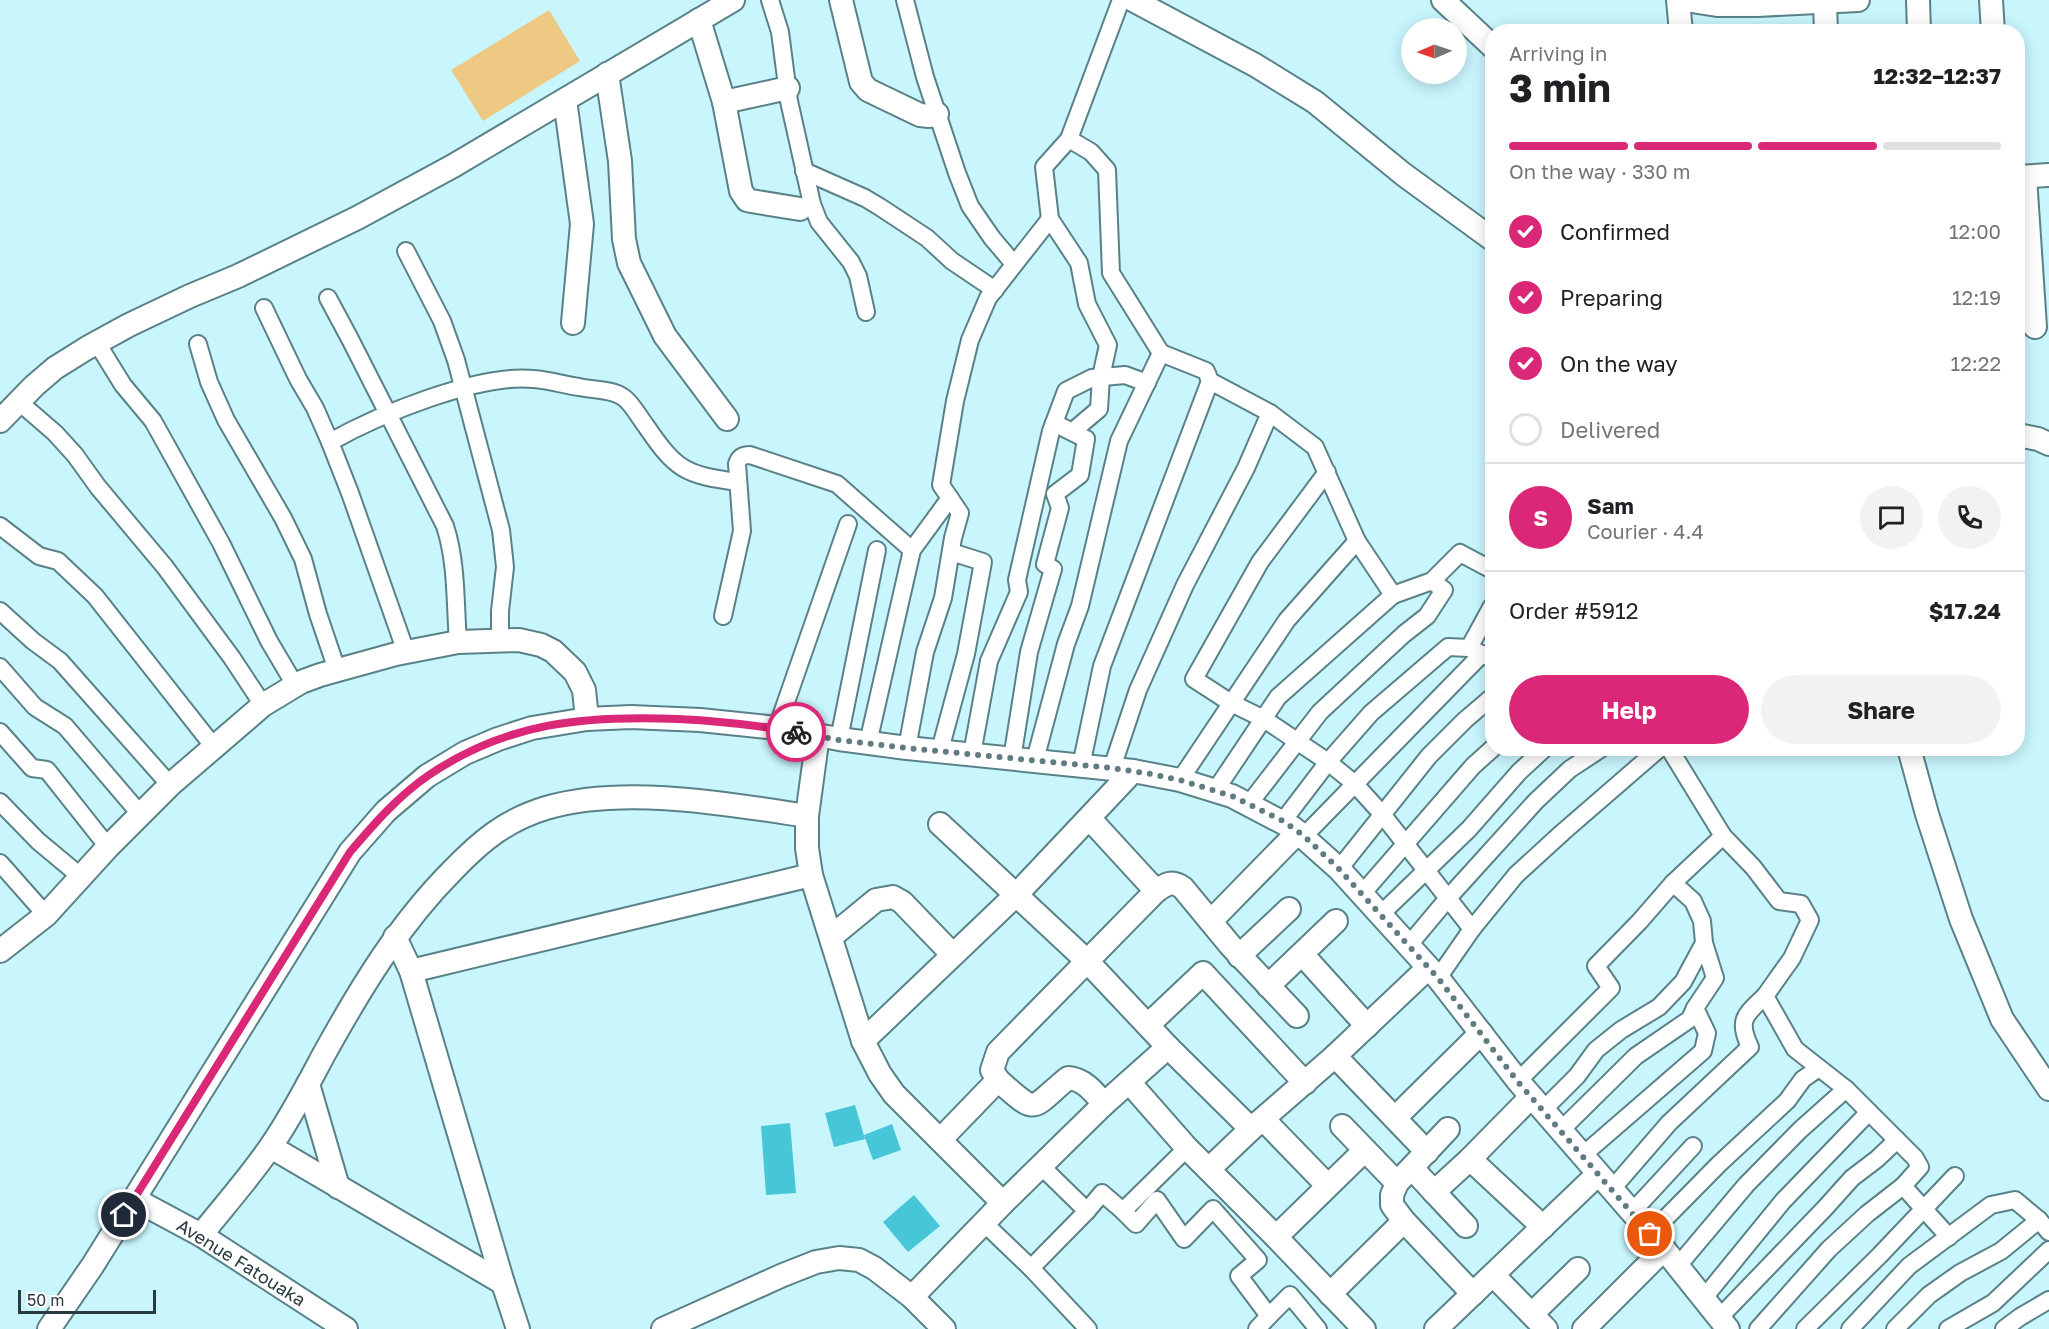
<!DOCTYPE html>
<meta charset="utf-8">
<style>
body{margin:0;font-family:"Golos Text",sans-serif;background:#f2f2f2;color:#202124;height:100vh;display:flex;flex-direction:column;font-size:22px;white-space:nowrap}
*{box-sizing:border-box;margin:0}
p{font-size:20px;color:#757577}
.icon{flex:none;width:33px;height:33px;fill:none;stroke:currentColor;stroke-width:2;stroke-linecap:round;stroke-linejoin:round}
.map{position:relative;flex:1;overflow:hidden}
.panel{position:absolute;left:1485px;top:24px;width:540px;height:732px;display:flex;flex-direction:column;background:#fff;border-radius:24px;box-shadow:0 3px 15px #0003}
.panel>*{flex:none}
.needle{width:39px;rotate:268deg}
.tools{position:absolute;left:1401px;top:18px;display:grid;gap:12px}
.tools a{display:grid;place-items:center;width:66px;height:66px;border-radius:50%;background:#fff;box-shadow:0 3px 15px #0003;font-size:30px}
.scale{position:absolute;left:18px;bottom:15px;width:138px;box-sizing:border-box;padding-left:6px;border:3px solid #293b3e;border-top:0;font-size:16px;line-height:21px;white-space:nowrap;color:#293b3e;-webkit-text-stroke:4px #fff;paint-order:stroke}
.pin{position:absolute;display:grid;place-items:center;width:51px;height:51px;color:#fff;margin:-26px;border:3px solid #fff;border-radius:50%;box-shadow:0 2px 6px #0007}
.courier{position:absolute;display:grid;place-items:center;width:60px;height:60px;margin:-30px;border:4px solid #db2777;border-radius:50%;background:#fff;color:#222;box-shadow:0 2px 8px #0007}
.overview em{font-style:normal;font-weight:700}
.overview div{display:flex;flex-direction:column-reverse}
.overview{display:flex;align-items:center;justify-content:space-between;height:102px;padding:0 24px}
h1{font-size:39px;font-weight:700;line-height:45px}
.bar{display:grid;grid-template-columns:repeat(4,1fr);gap:9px 6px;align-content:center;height:72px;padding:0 24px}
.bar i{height:8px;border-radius:4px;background:#e0e0e0}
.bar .current{background:#db2777}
.bar p{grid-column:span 4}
.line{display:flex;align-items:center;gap:15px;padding:0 24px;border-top:2px solid #e0e0e0}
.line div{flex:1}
.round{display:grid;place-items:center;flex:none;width:63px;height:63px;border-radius:32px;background:#f2f2f2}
ol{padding:0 24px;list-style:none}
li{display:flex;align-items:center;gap:18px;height:66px}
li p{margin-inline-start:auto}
li .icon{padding:6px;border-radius:50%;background:#db2777;color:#fff;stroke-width:4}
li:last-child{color:#757577}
li i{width:33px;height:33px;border:3px solid #e0e0e0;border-radius:50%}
.primary-button{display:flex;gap:12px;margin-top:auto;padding:12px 24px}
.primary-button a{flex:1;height:69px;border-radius:36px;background:#db2777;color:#fff;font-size:24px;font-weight:700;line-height:69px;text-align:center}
.primary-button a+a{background:#f2f2f2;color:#202124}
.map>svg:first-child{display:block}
.green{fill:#edc983}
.building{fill:#47c6d7}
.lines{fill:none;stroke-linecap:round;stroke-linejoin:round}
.pedestrian-casing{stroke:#598288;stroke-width:20}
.minor-casing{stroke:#598288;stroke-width:26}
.pedestrian{stroke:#fff;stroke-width:16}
.minor{stroke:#fff;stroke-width:22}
.done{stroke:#617c81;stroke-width:6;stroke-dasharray:0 10.8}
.route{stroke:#db2777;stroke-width:8}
.labels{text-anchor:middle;stroke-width:4.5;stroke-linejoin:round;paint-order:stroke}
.street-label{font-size:18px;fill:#293b3e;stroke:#fff}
</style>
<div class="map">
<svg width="2049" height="1329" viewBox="0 0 2049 1329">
<rect width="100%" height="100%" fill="#c9f6fd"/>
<path class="green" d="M 549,10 L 580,61 L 483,121 L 451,70 Z"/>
<g class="building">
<path d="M 855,1105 L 865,1139 L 834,1147 L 825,1113 Z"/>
<path d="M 790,1123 L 796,1193 L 766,1195 L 761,1126 Z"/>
<path d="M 892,1124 L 901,1150 L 873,1160 L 864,1135 Z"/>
<path d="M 914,1195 L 940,1226 L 908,1252 L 883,1222 Z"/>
</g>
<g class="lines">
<g class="pedestrian-casing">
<g id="pedestrian">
<path d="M 770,0 L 780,32 L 789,101 L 812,204 L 819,222 L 851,262 L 858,276 L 866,312"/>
<path d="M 905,0 L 925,77 L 957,173 L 970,206 L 992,238 L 1014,264"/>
<path d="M 1121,0 L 1069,139 L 1091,152 L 1107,170 L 1111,273 L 1161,353 L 1206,371 L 1210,381 L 1270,413 L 1315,447 L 1357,541 L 1393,595 L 1432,581 L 1460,553 L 1492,570"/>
<path d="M 1069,139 L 1044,167 L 1050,219 L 1079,263 L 1087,304 L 1108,345 L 1101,377 L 1099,409 L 1073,431"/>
<path d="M 804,171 L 865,198 L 880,207 L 927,238 L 952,261 L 995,290"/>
<path d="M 406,251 L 442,321 L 456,360 L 501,530 L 505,567 L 500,611 L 500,640"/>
<path d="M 328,298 L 350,339 L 445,526 C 457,563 455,603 458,642"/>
<path d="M 264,308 L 298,379 L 315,408 L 330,442 L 350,493 L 406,652"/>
<path d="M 97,343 L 123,385 L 153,421 L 221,543 L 269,641 L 295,685"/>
<path d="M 198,344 L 209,382 L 226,420 L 283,518 L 303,559 L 318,614 L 337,670"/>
<path d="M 18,401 L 55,433 L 75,455 L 98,487 L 165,567 L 232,658 L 263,705"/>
<path d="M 330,442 C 378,415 479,373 534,379 C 549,380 564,385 579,387 C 592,390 612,389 623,397 C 632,403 639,417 646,426 C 676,470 685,475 738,482"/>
<path d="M 1327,472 L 1260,562 L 1194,679 L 1231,703 L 1264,719 L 1328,762 L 1354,783 L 1382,814 L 1472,929"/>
<path d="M 0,526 L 39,556 L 58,561 L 95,596 L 214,747"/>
<path d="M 0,611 L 33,641 L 60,661 L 170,785"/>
<path d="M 723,616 L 742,531 L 737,464 C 739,457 743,455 750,455 L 837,484 L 912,550"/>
<path d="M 1469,648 L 1492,606"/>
<path d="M 0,667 L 35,707 L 65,726 L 141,815"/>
<path d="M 777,728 L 848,524"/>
<path d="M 0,732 L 32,768 L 47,770 L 108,847"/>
<path d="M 839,739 L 877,550"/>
<path d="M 868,743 L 912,550 L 950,498"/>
<path d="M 907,748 L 925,652 L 943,598 L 953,538 L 960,513 L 941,485 L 955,401 L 970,340 L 988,298 L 1050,219"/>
<path d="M 1669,748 L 1723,836 L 1753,867 L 1779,901 L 1801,904 L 1810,920 L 1792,958 L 1765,996 L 1795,1049 L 1846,1089 L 1915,1158 L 1920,1167 L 1903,1186 L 1949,1237"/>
<path d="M 940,750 L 966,654 L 983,562 L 951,552"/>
<path d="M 972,754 L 989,661 L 1019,592 L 1017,580 L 1051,431 L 1066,391 L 1092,378 L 1125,375 L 1147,383"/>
<path d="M 1012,759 L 1029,652 L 1053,569 L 1045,564 L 1060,508 L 1055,494 L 1080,475 L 1086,439 L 1054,423"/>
<path d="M 1035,760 L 1066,644 L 1080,606 L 1119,441 L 1161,353"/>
<path d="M 1081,766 L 1102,666 L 1210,381"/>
<path d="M 1112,768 L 1138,690 L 1185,585 L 1246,468 L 1270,413"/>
<path d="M 1180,780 L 1287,620 L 1357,541"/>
<path d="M 1215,791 L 1278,697 L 1393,595"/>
<path d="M 0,802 L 38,841 L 74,871 L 78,877"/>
<path d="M 1249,804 L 1320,712 L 1404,634 L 1427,616 L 1444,590 L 1432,581"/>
<path d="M 1283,821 L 1328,762 L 1371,713 L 1448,647 L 1469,648 L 1492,659"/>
<path d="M 1304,836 L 1482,654"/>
<path d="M 0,863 L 46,915"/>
<path d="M 1339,869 L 1429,756 L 1465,720 L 1492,697"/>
<path d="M 1361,895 L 1473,766 L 1493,748"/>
<path d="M 1380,915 L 1469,829 L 1519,772 L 1545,748"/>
<path d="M 1408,946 L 1449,897 L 1536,801 L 1570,769 L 1602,748"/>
<path d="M 1438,978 L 1472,929 L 1516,875 L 1563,832 L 1660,748"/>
<path d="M 1518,1081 L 1611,988 L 1596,966 L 1640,921 L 1673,883"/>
<path d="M 1543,1110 L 1577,1076 L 1596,1050 L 1621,1030 L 1659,1007 L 1683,982 L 1704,943 L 1702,921 L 1693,901 L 1673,883 L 1723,836"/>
<path d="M 1561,1130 L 1636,1056 L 1690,1019 L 1695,1008"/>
<path d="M 1583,1155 L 1703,1051 L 1707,1033 L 1695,1008 L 1715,978 L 1704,943"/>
<path d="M 1612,1189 L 1669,1123 L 1750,1047 C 1737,1020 1745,1015 1765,996"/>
<path d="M 1087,1211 L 1102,1193 L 1123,1211 L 1187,1148"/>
<path d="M 1123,1211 L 1136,1224 L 1157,1200 L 1184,1239 L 1213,1209 L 1258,1260 L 1239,1276 L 1269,1316 L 1290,1295 L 1318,1329"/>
<path d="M 1632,1212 L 1693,1146"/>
<path d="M 984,1223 L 1031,1268 L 1087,1211 L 1042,1167"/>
<path d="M 1650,1234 L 1719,1164 L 1787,1101 L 1803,1079 L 1819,1068"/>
<path d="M 1677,1267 L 1746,1185 L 1800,1130 L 1846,1089"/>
<path d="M 1031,1268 L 1088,1329"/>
<path d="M 1703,1299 L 1783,1201 L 1869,1112"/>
<path d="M 1720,1317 L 1826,1207 L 1852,1178 L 1877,1159 L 1897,1140"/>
<path d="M 1257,1329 L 1269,1316"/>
<path d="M 1758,1329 L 1829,1249 L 1867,1214 L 1903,1186"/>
<path d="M 1805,1329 L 1880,1255 L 1955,1176"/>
<path d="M 1850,1329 L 1909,1266 L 1991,1205 L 2015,1200 L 2039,1220 L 2049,1232"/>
<path d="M 1895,1329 L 1929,1295 L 1960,1273 L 2001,1251 L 2039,1220"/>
<path d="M 1948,1329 L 1993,1303 L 2049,1250"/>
<path d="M 2004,1329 L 2020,1317 L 2049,1300"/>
</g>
</g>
<g class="minor-casing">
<g id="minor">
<path d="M 841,0 L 861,82 L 868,90 L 920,115 L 929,116 L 937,114"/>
<path d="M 1133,0 L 1255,65 L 1315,102 L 1403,174 L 1492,239"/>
<path d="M 1443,0 L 1492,46"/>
<path d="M 1678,0 L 1681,32"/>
<path d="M 1685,0 L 1717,5 L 1757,5 L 1858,0"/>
<path d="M 1918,0 L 1919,32"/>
<path d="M 1991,0 L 1993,32"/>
<path d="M 1825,2 L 1826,32"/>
<path d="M 699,20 L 724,102 L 741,191 L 747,200 L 751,201 L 800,209"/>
<path d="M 607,74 L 620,161 L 624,239 L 629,263 L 665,336 L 727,419"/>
<path d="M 565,100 L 582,224 L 573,323"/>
<path d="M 724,102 L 788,88"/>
<path d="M 2018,177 L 2049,175"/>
<path d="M 2025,177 L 2035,327"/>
<path d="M 0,421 L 34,386 L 55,368 L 87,348 L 129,325 L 190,296 L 238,276 L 357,218 L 453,166 L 733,0"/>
<path d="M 2018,435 L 2038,439 L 2049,444"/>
<path d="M 818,735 L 807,816 L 807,848 L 811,875 L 863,1041 L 880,1074 L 894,1094 L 1003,1203"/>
<path d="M 1909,748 L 1927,814 L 1961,919 L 2002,1019 L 2049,1089"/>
<path d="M 940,824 L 1087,961 L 1168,1047 L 1251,1129"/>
<path d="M 1156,891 C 1166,884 1172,880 1183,888 L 1230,945 L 1297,1016"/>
<path d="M 1211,921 L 1298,832"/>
<path d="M 395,937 L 411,971 L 503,1283 L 518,1329"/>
<path d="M 831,937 L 876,900 L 893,897 L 902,902 L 953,955"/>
<path d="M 0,951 L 46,915 L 108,847 L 170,785 L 263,705 L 301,682 L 320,675 L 396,654 L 458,642 L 519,640 L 541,645 L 553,651 L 575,672 L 584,690 L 587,719"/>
<path d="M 1302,954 L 1367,1026"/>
<path d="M 1239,956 L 1289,909"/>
<path d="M 411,971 L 811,875"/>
<path d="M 1268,986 L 1336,921"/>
<path d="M 1148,1025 L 1203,973 L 1305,1083"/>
<path d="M 863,1041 L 1017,894 L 1133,771"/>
<path d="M 1335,1056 L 1427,1152"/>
<path d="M 998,1080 C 1039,1116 1029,1110 1068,1078 C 1084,1079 1094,1092 1104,1104"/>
<path d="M 1129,1082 L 1187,1148 L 1276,1237 L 1364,1329"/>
<path d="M 308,1084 L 338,1187"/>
<path d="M 1395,1118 L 1481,1033"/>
<path d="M 1263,1119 L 1327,1185"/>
<path d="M 1342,1126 L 1397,1183"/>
<path d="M 940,1140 L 998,1080 L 992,1070 L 998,1052 L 1156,891 L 1089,818"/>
<path d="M 271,1147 L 503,1283"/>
<path d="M 1470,1159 L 1531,1097"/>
<path d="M 1412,1168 L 1434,1192 L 1470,1159 L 1543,1227"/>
<path d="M 1209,1169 L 1251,1129 L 1335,1056 L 1428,968"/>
<path d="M 1434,1192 L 1466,1226"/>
<path d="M 134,1199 L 201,1235 L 346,1329"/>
<path d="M 1404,1221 L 1473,1294"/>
<path d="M 201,1235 C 224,1206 250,1177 271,1146 C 291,1117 307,1086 323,1056 C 360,989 399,924 453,870 C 481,841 506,820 546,808 C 623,785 728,804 807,816"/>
<path d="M 1276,1237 L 1365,1150"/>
<path d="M 1493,1275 L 1546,1329"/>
<path d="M 1330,1294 L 1404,1221 L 1392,1205 L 1392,1195 L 1397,1183 L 1448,1129"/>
<path d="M 912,1297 L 1003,1203 L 1104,1104 L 1168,1047"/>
<path d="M 1532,1314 L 1578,1269"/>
<path d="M 49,1329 L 93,1265 L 350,852 L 386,811 L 427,776 L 465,753 L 498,739 L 532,728 L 587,719 L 631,717 L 700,720 L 777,728 L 839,739 L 907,748 L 1133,771 L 1180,780 L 1232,796 L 1293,828 L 1339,869 L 1438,978 L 1518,1081 L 1664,1249 L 1728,1329"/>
<path d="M 663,1329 L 783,1275 L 816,1262 L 839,1258 L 859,1260 L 874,1268 L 912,1297 L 944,1329"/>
<path d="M 1436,1329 L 1598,1174"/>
<path d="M 1584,1329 L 1664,1249"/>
</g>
</g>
<use href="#pedestrian" class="pedestrian"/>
<use href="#minor" class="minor"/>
</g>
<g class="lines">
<path class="done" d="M 796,732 L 839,740 L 907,748 L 1112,768 L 1151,774 L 1180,780 L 1232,796 L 1283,821 L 1304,836 L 1339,869 L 1438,978 L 1518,1082 L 1650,1234"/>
<path class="route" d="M 124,1215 L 350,852 C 374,824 398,796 429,775 C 507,722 586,715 678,719 C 717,721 757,725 796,732"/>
</g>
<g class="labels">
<g class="street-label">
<text transform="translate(241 1263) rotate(32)" y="6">Avenue Fatouaka</text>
</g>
</g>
</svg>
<div class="tools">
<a><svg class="needle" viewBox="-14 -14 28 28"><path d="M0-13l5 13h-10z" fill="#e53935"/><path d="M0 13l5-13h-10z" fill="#757577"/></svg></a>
</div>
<div class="scale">50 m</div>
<div class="pin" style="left:1650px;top:1234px;background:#ea580c"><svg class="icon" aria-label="bag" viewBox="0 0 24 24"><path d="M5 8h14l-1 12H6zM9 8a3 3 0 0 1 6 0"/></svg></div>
<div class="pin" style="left:124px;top:1215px;background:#1f2937"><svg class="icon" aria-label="home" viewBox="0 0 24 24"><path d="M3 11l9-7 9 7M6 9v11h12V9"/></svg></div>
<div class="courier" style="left:796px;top:732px"><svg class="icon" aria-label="bike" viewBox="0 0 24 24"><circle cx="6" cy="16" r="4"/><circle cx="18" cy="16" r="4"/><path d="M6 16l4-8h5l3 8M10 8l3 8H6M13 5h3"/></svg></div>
<section class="panel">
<div class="overview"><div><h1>3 min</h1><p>Arriving in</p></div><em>12:32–12:37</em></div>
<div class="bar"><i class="current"></i><i class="current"></i><i class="current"></i><i></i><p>On the way · 330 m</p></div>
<ol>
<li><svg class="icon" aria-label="check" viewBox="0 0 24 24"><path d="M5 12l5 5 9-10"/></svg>Confirmed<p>12:00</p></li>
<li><svg class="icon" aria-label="check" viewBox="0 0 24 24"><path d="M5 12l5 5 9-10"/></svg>Preparing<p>12:19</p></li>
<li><svg class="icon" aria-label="check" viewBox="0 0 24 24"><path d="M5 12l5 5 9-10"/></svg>On the way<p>12:22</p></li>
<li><i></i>Delivered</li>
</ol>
<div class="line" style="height:108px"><b class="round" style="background:#db2777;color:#fff">S</b><div><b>Sam</b><p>Courier · 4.4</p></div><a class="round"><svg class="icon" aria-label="chat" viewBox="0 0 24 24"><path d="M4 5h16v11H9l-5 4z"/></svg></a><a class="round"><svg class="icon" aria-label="phone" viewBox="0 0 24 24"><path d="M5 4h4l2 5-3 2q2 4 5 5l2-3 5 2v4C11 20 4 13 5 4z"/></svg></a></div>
<div class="line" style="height:78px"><div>Order #5912</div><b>$17.24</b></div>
<div class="primary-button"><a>Help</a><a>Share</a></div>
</section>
</div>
